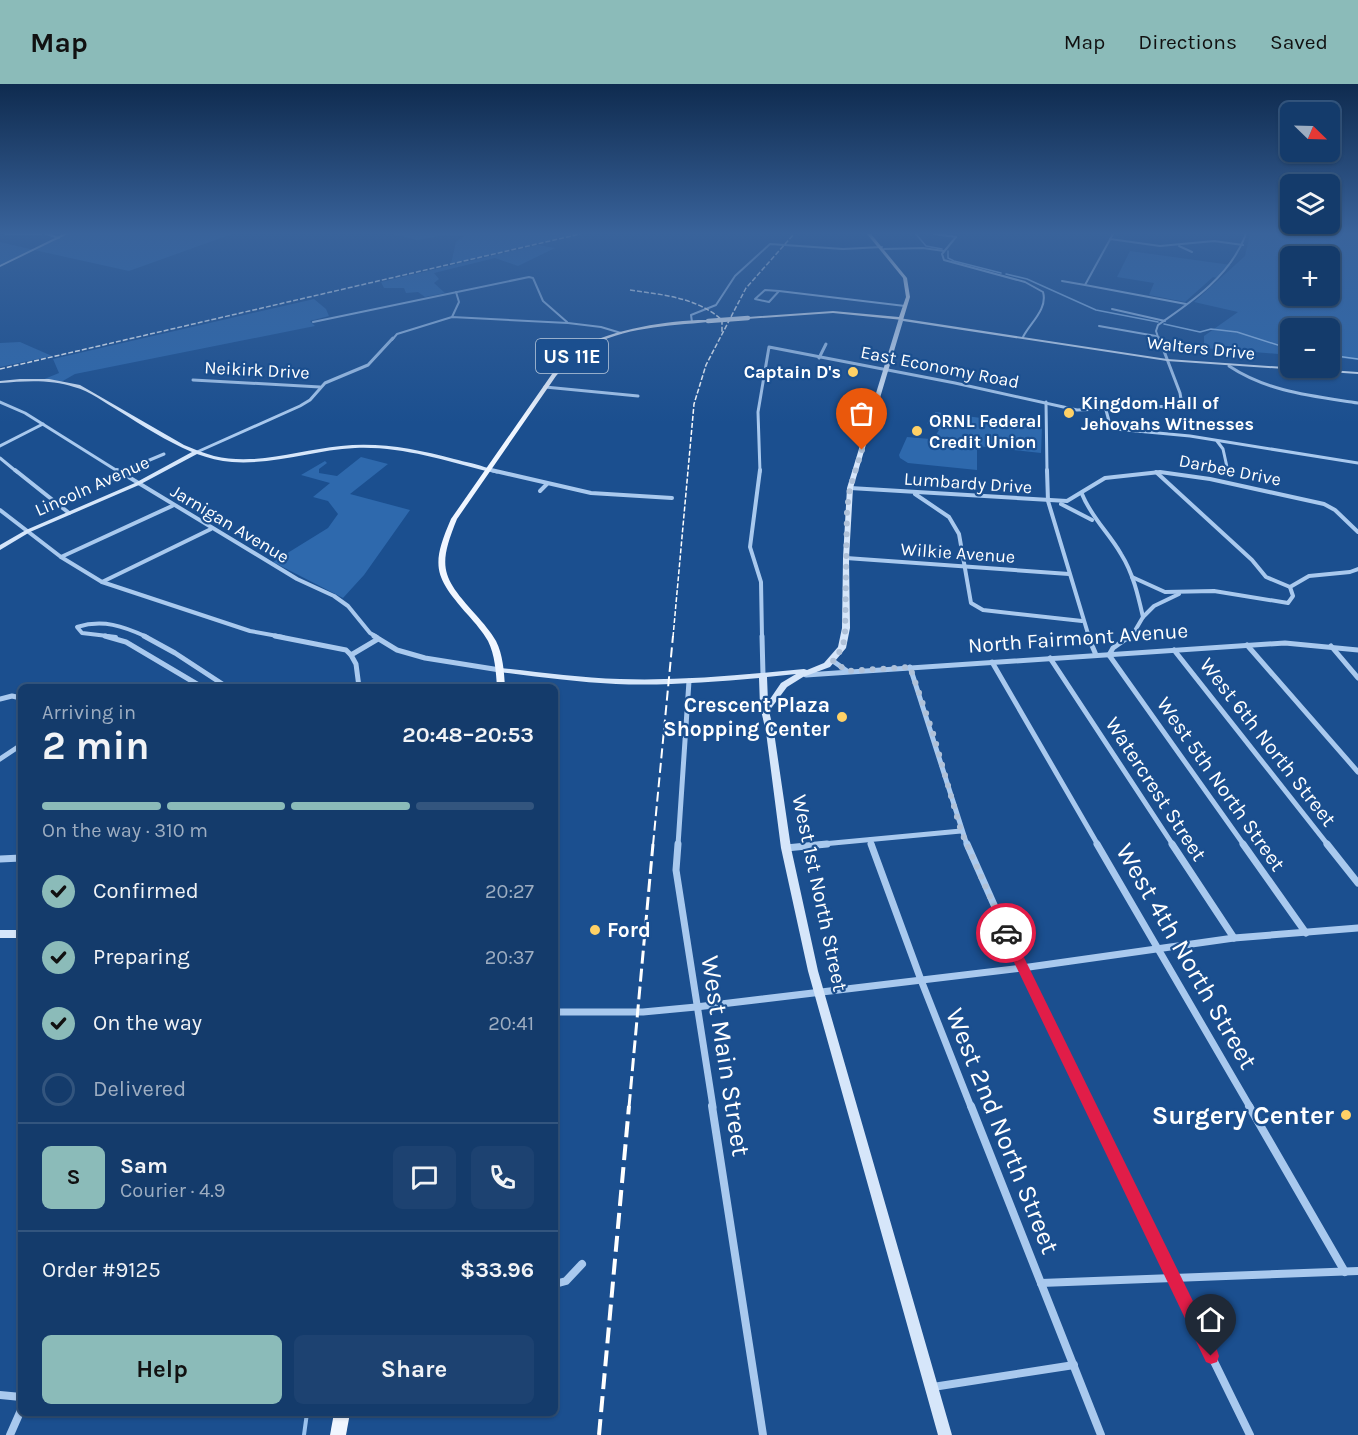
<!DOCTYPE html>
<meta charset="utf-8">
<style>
body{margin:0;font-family:Karla,sans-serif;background:#1d4271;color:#f1f3f6;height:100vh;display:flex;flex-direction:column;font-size:22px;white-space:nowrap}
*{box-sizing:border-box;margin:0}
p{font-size:20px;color:#9dadc1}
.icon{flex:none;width:33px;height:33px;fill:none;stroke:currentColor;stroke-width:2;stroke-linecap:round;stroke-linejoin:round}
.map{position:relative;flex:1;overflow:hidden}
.panel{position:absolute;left:18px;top:600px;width:540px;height:732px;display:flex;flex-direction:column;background:#143b6b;border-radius:9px;box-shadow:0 2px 4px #0004,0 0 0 2px #33557e}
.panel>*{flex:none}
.needle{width:39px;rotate:113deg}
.tools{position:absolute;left:1280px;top:18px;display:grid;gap:12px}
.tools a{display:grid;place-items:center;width:60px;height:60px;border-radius:9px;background:#143b6b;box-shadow:0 2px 4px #0004,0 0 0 2px #33557e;font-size:30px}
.pin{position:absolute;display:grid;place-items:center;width:51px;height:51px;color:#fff;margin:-62px -26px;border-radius:50% 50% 50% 0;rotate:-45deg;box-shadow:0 0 6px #0007}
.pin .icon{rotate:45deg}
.courier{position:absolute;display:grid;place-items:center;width:60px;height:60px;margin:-30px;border:4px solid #e11d48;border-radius:50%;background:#fff;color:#222;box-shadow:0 2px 8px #0007}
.overview em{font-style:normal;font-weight:700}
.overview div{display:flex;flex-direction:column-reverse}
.overview{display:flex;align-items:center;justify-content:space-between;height:102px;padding:0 24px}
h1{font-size:39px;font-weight:700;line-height:45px}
.bar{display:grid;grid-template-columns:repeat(4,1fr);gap:9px 6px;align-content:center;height:72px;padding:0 24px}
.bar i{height:8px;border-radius:4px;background:#33557e}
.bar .selected{background:#8bbbb9}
.bar p{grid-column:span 4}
.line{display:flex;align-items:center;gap:15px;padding:0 24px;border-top:2px solid #33557e}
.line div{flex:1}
.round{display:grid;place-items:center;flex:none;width:63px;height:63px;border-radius:9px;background:#1d4271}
ol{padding:0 24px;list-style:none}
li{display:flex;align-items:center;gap:18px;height:66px}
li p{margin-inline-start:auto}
li .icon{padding:6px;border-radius:50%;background:#8bbbb9;color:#111;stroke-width:4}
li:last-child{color:#9dadc1}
li i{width:33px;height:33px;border:3px solid #33557e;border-radius:50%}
.cta{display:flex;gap:12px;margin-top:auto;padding:12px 24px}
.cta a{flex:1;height:69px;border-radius:9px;background:#8bbbb9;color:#111;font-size:24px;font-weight:700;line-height:69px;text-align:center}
.cta a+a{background:#1d4271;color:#f1f3f6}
header{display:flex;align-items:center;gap:36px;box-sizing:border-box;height:84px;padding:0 30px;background:#8bbbb9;color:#111}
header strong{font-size:28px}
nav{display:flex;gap:33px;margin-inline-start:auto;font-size:21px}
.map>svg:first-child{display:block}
.green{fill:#2e69ad;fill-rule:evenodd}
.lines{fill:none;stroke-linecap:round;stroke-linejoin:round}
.stream-far1{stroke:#9cc4f0;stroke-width:1.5}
.stream{stroke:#9cc4f0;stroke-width:4}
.street-far5{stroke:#a9c9ee;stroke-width:2}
.street-far4{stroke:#a9c9ee;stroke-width:3}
.street-far3{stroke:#a9c9ee;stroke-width:4}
.street-far2{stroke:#a9c9ee;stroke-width:5}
.street-far1{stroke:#a9c9ee;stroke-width:7}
.street{stroke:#a9c9ee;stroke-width:8}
.secondary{fill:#d6e6fa;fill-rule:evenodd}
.primary{fill:#f0f6ff;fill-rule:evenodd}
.rail-far3{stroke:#fff;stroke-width:1.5;stroke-dasharray:5 2;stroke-linecap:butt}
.rail-far2{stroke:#fff;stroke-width:2;stroke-dasharray:10 4.5;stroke-linecap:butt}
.rail-far1{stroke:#fff;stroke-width:3;stroke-dasharray:13 5;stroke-linecap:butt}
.rail{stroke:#fff;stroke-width:4;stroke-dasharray:16 7;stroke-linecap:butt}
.primary-bridge{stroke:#f0f6ff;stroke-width:4.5}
.route{fill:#e11d48}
.done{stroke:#afc1d8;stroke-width:6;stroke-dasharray:0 10.8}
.poi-dot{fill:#ffd166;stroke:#1b4f8f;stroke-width:2}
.labels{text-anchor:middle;stroke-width:4.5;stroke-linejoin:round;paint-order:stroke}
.far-street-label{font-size:18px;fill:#fff;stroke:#1b4f8f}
.far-poi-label{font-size:18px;font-weight:bold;fill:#fff;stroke:#1b4f8f;text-anchor:start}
.shield{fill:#1b4f8f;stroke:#bbcadd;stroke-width:1.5}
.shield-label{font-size:20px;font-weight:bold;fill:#fff}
.street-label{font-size:21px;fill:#fff;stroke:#1b4f8f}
.poi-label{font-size:21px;font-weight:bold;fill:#fff;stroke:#1b4f8f;text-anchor:end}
.near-street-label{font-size:26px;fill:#fff;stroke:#1b4f8f}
.near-poi-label{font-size:26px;font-weight:bold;fill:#fff;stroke:#1b4f8f;text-anchor:end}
</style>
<header>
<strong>Map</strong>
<nav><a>Map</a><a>Directions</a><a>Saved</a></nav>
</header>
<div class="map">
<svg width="1358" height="1351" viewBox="0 0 1358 1351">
<rect width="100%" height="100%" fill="#1b4f8f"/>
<g class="green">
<path d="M 68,150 L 232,150 L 129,187 L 34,166 L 0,182 L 0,158 L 34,166 Z"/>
<path d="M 393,150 L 576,150 L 451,180 L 456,158 L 464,152 L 446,151 L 417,156 Z"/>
<path d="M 1250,150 L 1358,150 L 1358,276 L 1329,273 L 1329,244 L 1290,244 L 1290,271 L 1204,264 L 1204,252 L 1238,228 L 1194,218 L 1245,172 ZM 1290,172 L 1329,172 L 1329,212 L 1290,212 Z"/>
<path d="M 538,161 L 555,164 L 518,182 L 495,174 L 434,189 L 439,195 L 434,199 L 445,209 L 425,213 L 418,208 L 406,209 L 404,204 L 384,204 L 381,198 Z"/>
<path d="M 1130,167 L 1231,181 L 1217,194 L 1213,193 L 1185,218 L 1149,211 L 1154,199 L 1117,193 Z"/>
<path d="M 314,215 L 326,225 L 329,232 L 310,237 L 315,242 L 75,290 L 61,298 L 42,296 L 59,289 L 53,275 Z"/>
<path d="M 20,258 L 52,272 L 0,283 L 0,259 Z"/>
<path d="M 935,328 L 1042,342 L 1041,369 L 977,362 L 977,386 L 908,379 L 900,374 L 899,371 L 907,353 L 930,355 L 934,354 L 939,346 L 927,339 L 935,335 Z"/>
<path d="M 361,373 L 388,380 L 350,410 L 410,426 L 364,491 L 343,514 L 273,478 L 328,444 L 338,430 L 328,417 L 313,413 L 330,399 L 301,391 L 325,377 L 327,379 L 319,385 L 319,389 L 337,392 Z"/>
</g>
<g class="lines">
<g class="stream-far1">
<path d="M 916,150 L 926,162 L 942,165"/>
<path d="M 948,167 L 948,174 L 954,177 L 1001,189"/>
<path d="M 1006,190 L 1027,195 L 1096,226 L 1158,238"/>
<path d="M 1164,240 L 1200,248 L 1211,245 L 1237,248 L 1290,265"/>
<path d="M 1329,271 L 1358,275"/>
</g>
<path class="stream" d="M 304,1351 L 307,1329"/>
<g class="street-far5">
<path d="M 6,150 L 41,150"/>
<path d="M 46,150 L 59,154"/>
<path d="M 934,150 L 956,153"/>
<path d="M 956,153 L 942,170 L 944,176 L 1025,198 L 1043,208 C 1048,225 1030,239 1023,253"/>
<path d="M 1110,155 L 1160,162 L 1214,157 L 1243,161"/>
<path d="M 1179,162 L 1192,168"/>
<path d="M 884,165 L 923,164 L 944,167"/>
<path d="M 1062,197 L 1085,201 L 1113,150"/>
<path d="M 1085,201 L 1186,220"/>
<path d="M 765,206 L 779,207 L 769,218 L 755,215 Z"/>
<path d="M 779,207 L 905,222"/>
<path d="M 1112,225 L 1165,237"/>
<path d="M 452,233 L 459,218 L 456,208"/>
<path d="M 313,238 L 529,193 L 533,194 L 543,217 L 567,238"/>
<path d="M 692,238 L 691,231 L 716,221 L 735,192 L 770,160 L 843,165 L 882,163"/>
<path d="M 1099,242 L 1156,252"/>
<path d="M 392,256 L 397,250 L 452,233 L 568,239 L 601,243 L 621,249"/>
<path d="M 1159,256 L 1156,247 L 1158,241 C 1193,217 1231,191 1246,150"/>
</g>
<g class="street-far4">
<path d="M 819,274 L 826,260"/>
<path d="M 1229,282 C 1268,308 1313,312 1358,319"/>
<path d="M 193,296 L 320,303"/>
<path d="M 545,303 L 638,312"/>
<path d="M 0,318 L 25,329 L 119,388"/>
<path d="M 1046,318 L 1047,388"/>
<path d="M 1106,326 L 1110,341 L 1115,345 L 1190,352 L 1358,379"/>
<path d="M 1217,357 L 1223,365 L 1227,383"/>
<path d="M 0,362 L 43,340"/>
<path d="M 197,368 L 300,322 L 310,316 L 325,299 L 368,281 L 393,254"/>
<path d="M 0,374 L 17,388"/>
<path d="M 486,385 L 497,388"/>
<path d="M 121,388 L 164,370"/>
<path d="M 760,388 L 758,328 L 769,263 L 955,299 L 1077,326 L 1175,322 L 1181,315 L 1180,309 L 1159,254"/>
</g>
<g class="street-far3">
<path d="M 15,386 L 69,429"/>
<path d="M 117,386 L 297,495 L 334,512 L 348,522 L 370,549 L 377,553"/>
<path d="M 491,386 L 591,409 L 672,414"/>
<path d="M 760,386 L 750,463 L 761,498 L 762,553"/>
<path d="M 1047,386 L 1048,417 L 1089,553"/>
<path d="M 120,388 L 125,386"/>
<path d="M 1156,388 L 1252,476 L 1266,493 L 1290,503"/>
<path d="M 850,404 L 1067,417 L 1105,394 L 1160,388 L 1210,395 L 1324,420 L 1335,426 L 1358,448"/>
<path d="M 540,407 L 547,400"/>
<path d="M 915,410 L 949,433 L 959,450 L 971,519 L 983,526 L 1082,537"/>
<path d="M 1082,410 C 1091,433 1109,449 1121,470 C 1133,489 1138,511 1143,533 L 1133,550 L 1128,553"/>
<path d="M 1061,420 L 1092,436"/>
<path d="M 0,426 L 61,473 L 102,498 L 250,547 L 283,553"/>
<path d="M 61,473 L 172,422"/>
<path d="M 846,474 L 1069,490"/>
<path d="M 1132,493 L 1165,508 L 1214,507 L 1288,519 L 1293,512 L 1290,503 L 1309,492 L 1350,488 L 1358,485"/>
<path d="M 102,498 L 211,445"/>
<path d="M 1143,533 L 1154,522 L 1179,510"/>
<path d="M 116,553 L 82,549 L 77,543 C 103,535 123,542 147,553"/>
</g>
<g class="street-far2">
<path d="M 105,552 L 126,558 L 202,603"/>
<path d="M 144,552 L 175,569 L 227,603"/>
<path d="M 275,552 L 346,566 L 351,571 L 378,555"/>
<path d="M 374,552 L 397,566 L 425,574 L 500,586"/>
<path d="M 762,552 L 763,591"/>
<path d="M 1088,552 L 1096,571"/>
<path d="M 1247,561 L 1358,688"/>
<path d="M 1331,562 L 1358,594"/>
<path d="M 1174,566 L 1328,761"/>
<path d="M 351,571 L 356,580 L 359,603"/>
<path d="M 1109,571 L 1113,564 L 1130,552"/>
<path d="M 1109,571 L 1244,761"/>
<path d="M 1050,574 L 1173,761"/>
<path d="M 833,577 L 847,587"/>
<path d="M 992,578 L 1098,761"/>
<path d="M 910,583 L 967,761"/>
<path d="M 806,591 L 1285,559 L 1358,566"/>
<path d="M 0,615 L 12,612 L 21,614"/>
<path d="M 0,675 L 21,661"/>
<path d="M 870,756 L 872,761"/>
<path d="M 678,761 L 689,597"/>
<path d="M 812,761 L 961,747"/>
</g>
<g class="street-far1">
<path d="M 678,760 L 676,786 L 713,1023"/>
<path d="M 871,760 L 921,896 L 971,1023"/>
<path d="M 967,760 L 1022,884 L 1090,1023"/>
<path d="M 1097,760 L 1250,1023"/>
<path d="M 1172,760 L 1234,854"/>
<path d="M 1243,760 L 1306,849"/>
<path d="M 1327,760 L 1358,799"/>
<path d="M 786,764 L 827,760"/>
<path d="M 0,775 L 21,774"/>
<path d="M 555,928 L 643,928 L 696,923 L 1022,884 L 1234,854 L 1358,844"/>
</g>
<g class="street">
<path d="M 712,1022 L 763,1351"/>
<path d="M 971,1022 L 1101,1351"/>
<path d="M 1089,1022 L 1250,1351"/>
<path d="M 1249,1022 L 1345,1188"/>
<path d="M 1041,1199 L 1358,1187"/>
<path d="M 555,1200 L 566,1197 L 582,1180"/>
<path d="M 933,1303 L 1074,1281"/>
<path d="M 0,1311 L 21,1313"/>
<path d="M 10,1351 L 21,1326"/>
</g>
<g class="secondary">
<path d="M 63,150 L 68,150 L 0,183 L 0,181 Z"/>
<path d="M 899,234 L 1167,275 L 1358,288 L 1358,290 L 1167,277 L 903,237 L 853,404 L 849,474 L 850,544 L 846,564 L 830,583 L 803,593 L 787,603 L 769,627 L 774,648 L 791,764 L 818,887 L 952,1351 L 938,1351 L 808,887 L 781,764 L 766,648 L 760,622 L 759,594 C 712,598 663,602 616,600 C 577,598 539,593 500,588 L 496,586 L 500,584 C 540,588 579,594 620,595 C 681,597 743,591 804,585 L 807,586 L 824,579 L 838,563 L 842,544 L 843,474 L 847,404 ZM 796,590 L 781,599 L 768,618 L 767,593 Z"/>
<path d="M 20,295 L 49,295 L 80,301 L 184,361 C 194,365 203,369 214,372 C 256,382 299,366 341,362 C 380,358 416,365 454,375 C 465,378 479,380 489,385 L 486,387 C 443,376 400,362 355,364 C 314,366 274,381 232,378 C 220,377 208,374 197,370 L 139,401 L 30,448 L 0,466 L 0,461 L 26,446 L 135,399 L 192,368 C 166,357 143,342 119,327 C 105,319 90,307 74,303 C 51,295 24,297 0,299 L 0,297 Z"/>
<rect x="0" y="846" width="21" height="8"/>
</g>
<g class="primary">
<path d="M 867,150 L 871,150 L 907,194 L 910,213 L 903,236 L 833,229 L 746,235 L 746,233 L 748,233 L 833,227 L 899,233 L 906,213 L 903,194 Z"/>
<path d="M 710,236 L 710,238 L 708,238 C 668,242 623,243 587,264 C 574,272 565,282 556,292 L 457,435 C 437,484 442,493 476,531 C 483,539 491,548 496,557 C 503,571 504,587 505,603 L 497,603 C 496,588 495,571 488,557 C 483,548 475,539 468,531 C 435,493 430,483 451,435 L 552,290 C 562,279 571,269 583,262 C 613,245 675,235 710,236 Z"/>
<path d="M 334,1329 L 350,1329 L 346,1351 L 330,1351 Z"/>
</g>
<g class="rail-far3">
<path d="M 630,206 C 663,211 696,213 722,236 L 722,249"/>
<path d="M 0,285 L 580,150"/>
<path d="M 673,553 L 694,320 L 706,281 L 746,204 L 794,150"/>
</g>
<path class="rail-far2" d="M 653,761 L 673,552"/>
<path class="rail-far1" d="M 629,1023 L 653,760"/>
<path class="rail" d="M 599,1351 L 629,1022"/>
<path class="primary-bridge" d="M 708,237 L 748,234"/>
</g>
<linearGradient id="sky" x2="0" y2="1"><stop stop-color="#0f2b4f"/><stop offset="0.44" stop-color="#39639b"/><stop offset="1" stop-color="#39639b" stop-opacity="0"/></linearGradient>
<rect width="1358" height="339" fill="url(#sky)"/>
<path class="route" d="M 1006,844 L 1010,845 L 1217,1266 L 1219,1272 L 1217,1278 L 1211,1280 L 1206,1278 L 1000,849 Z"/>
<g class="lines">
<path class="done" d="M 862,366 L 850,404 L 847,425 L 845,553 L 842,564 L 833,577 L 847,587 L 910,583 L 933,649 L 961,747 L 1006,849"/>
</g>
<g class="poi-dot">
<circle cx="853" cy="288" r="6"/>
<circle cx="1069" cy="329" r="6"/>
<circle cx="917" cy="347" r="6"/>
<circle cx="842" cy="633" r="6"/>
<circle cx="595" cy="846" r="6"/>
<circle cx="1346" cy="1031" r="6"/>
</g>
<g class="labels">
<g class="far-street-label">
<text transform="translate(1201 264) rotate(6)" y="6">Walters Drive</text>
<text transform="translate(940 283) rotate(11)" y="6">East Economy Road</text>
<text transform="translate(257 286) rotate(3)" y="6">Neikirk Drive</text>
<text transform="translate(1230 386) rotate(11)" y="6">Darbee Drive</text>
<text transform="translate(968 399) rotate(4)" y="6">Lumbardy Drive</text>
<text transform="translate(92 402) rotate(-24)" y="6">Lincoln Avenue</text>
<text transform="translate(230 440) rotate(31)" y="6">Jarnigan Avenue</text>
<text transform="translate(958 469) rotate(4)" y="6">Wilkie Avenue</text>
</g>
<g class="far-poi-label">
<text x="841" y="294" text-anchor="end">Captain D's</text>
<text x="1081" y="325">Kingdom Hall of<tspan x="1081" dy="21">Jehovahs Witnesses</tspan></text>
<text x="929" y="343">ORNL Federal<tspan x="929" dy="21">Credit Union</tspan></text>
</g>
<rect class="shield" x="536" y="255" width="72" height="34" rx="4.5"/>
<g class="shield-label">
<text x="572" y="279">US 11E</text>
</g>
<g class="street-label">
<text transform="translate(1078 554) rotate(-4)" y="7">North Fairmont Avenue</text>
<text transform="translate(1268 658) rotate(52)" y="7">West 6th North Street</text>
<text transform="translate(1221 700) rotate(55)" y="7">West 5th North Street</text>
<text transform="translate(1156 705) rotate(57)" y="7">Watercrest Street</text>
<text transform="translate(820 809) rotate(78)" y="7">West 1st North Street</text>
</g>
<g class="poi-label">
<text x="830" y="628">Crescent Plaza<tspan x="830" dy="24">Shopping Center</tspan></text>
<text x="607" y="853" text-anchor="start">Ford</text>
</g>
<g class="near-street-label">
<text transform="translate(1187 872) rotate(60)" y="9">West 4th North Street</text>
<text transform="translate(726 972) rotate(81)" y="9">West Main Street</text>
<text transform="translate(1003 1047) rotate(68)" y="9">West 2nd North Street</text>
</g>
<g class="near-poi-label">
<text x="1334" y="1040">Surgery Center</text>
</g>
</g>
</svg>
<div class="tools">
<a><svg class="needle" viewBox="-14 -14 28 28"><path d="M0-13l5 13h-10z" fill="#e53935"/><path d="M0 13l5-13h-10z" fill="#9dadc1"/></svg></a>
<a><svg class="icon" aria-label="layers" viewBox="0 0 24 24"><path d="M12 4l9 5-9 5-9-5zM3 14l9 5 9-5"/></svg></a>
<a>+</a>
<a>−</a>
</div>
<div class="pin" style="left:862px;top:366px;background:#ea580c"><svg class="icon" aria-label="bag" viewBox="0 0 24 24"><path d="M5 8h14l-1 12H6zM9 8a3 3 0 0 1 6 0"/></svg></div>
<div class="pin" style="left:1211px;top:1272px;background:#1f2937"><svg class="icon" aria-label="home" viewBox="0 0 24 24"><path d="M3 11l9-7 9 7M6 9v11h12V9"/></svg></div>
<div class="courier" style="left:1006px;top:849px"><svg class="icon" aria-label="car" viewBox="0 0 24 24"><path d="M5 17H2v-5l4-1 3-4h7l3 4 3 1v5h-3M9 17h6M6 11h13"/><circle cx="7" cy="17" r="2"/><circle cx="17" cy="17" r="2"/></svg></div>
<section class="panel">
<div class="overview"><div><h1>2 min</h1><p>Arriving in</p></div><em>20:48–20:53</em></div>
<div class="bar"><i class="selected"></i><i class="selected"></i><i class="selected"></i><i></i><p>On the way · 310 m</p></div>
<ol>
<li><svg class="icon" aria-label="check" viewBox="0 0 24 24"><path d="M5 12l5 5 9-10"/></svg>Confirmed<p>20:27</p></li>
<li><svg class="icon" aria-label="check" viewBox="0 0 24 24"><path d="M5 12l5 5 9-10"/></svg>Preparing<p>20:37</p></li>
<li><svg class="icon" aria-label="check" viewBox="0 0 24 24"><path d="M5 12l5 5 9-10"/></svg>On the way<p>20:41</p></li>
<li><i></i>Delivered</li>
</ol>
<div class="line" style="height:108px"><b class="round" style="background:#8bbbb9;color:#111">S</b><div><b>Sam</b><p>Courier · 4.9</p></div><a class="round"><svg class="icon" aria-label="chat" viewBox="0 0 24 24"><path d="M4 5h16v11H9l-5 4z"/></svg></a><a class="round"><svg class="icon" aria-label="phone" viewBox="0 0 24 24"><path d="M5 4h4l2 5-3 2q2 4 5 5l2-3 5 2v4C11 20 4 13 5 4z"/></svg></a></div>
<div class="line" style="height:78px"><div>Order #9125</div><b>$33.96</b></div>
<div class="cta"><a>Help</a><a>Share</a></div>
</section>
</div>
